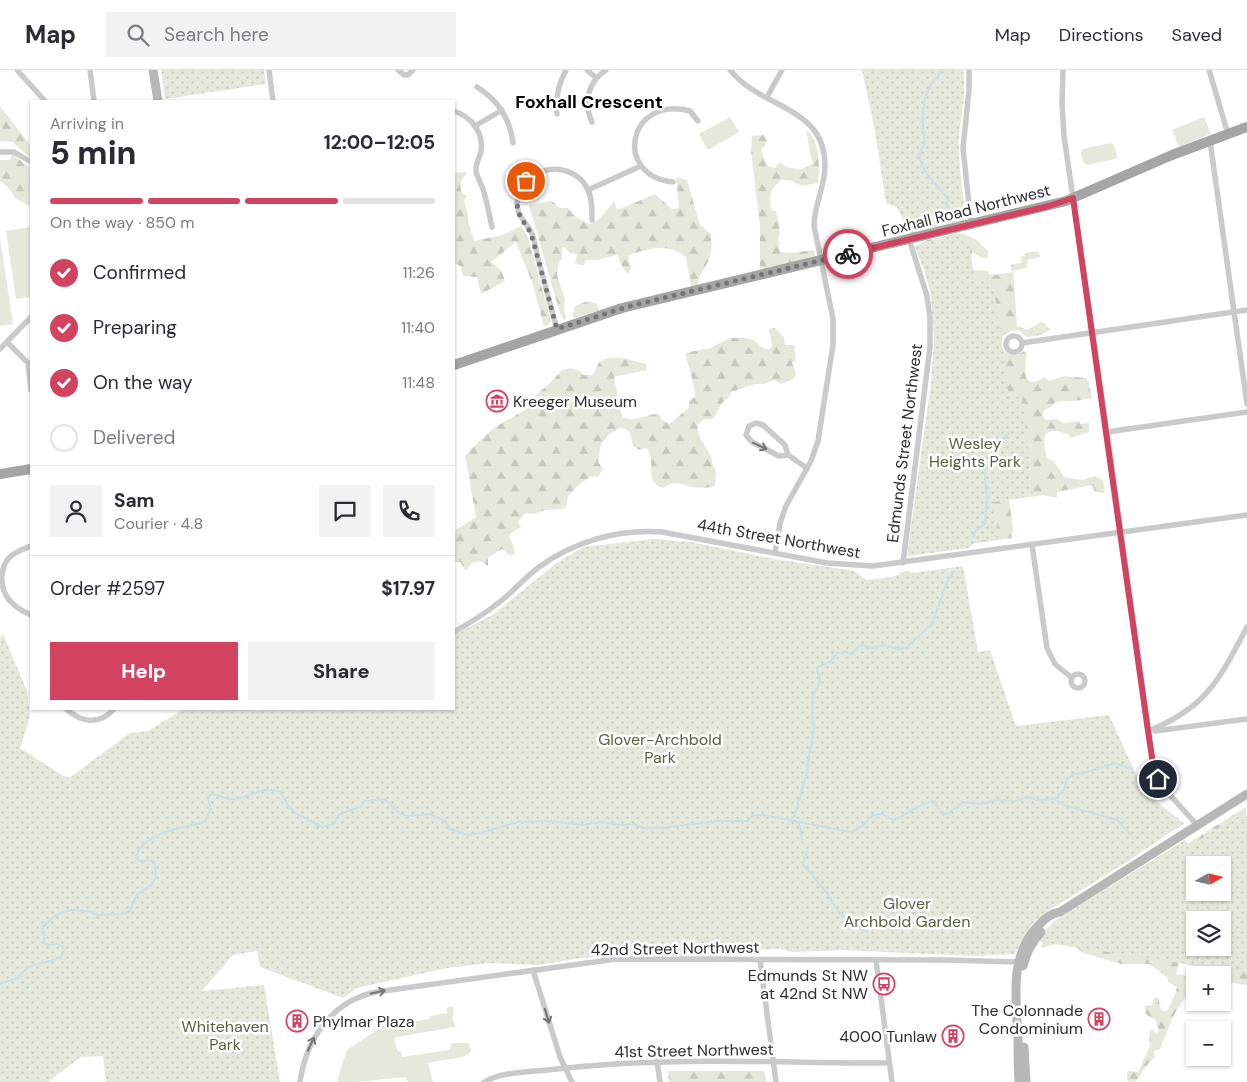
<!DOCTYPE html>
<meta charset="utf-8">
<style>
body{margin:0;font-family:"DM Sans",sans-serif;background:#f2f2f3;color:#2b2b33;height:100vh;display:flex;flex-direction:column;font-size:19px;white-space:nowrap}
*{box-sizing:border-box;margin:0}
p{font-size:16px;color:#7c7c81}
.icon{flex:none;width:28px;height:28px;fill:none;stroke:currentColor;stroke-width:2;stroke-linecap:round;stroke-linejoin:round}
.map{position:relative;flex:1;overflow:hidden}
.panel{position:absolute;left:30px;top:30px;width:425px;height:610px;display:flex;flex-direction:column;background:#fff;border-radius:0px;box-shadow:0 1px 4px #0004}
.panel>*{flex:none}
.needle{width:32px;rotate:82deg}
.fabs{position:absolute;left:1186px;top:786px;display:grid;gap:10px}
.fabs a{display:grid;place-items:center;width:45px;height:45px;border-radius:0px;background:#fff;box-shadow:0 1px 4px #0004;font-size:25px}
.pin{position:absolute;display:grid;place-items:center;width:42px;height:42px;color:#fff;margin:-21px;border:2px solid #fff;border-radius:50%;box-shadow:0 1px 5px #0007}
.courier{position:absolute;display:grid;place-items:center;width:50px;height:50px;margin:-25px;border:4px solid #d14360;border-radius:50%;background:#fff;color:#222;box-shadow:0 1px 6px #0007}
.headline em{font-style:normal;font-weight:800}
.headline div{display:flex;flex-direction:column-reverse}
.headline{display:flex;align-items:center;justify-content:space-between;height:85px;padding:0 20px}
h1{font-size:32px;font-weight:800;line-height:38px}
.bar{display:grid;grid-template-columns:repeat(4,1fr);gap:8px 5px;align-content:center;height:60px;padding:0 20px}
.bar i{height:6px;border-radius:4px;background:#e1e1e2}
.bar .selected{background:#d14360}
.bar p{grid-column:span 4}
.line{display:flex;align-items:center;gap:12px;padding:0 20px;border-top:1px solid #e1e1e2}
.line div{flex:1}
.round{display:grid;place-items:center;flex:none;width:52px;height:52px;border-radius:0px;background:#f2f2f3}
ol{padding:0 20px;list-style:none}
li{display:flex;align-items:center;gap:15px;height:55px}
li p{margin-inline-start:auto}
li .icon{padding:5px;border-radius:50%;background:#d14360;color:#fff;stroke-width:4}
li:last-child{color:#7c7c81}
li i{width:28px;height:28px;border:2px solid #e1e1e2;border-radius:50%}
.cta{display:flex;gap:10px;margin-top:auto;padding:10px 20px}
.cta a{flex:1;height:58px;border-radius:0px;background:#d14360;color:#fff;font-size:20px;font-weight:800;line-height:58px;text-align:center}
.cta a+a{background:#f2f2f3;color:#2b2b33}
header{display:flex;align-items:center;gap:30px;box-sizing:border-box;height:70px;padding:0 25px;background:#fff;border-bottom:1px solid #e1e1e2}
header strong{font-size:24px}
nav{display:flex;gap:28px;margin-inline-start:auto;font-size:18px}
.search{width:350px;height:45px;background:#f2f2f3;display:flex;align-items:center;gap:12px;box-sizing:border-box;padding:0 18px;border-radius:0px;color:#7c7c81;font-size:19px}
.map>svg:first-child{display:block}
.green{fill:#e5e9dc}
.forest{fill:url(#forest-firs);fill-rule:evenodd}
.park{fill:url(#park-dots);fill-rule:evenodd}
.lines{fill:none;stroke-linecap:round;stroke-linejoin:round}
.stream{stroke:#cae0e7;stroke-width:2}
.street{stroke:#cacaca;stroke-width:5.5}
.secondary{stroke:#b7b7b7;stroke-width:9}
.primary{stroke:#a5a5a5;stroke-width:10}
.oneway{stroke:#747474}
.done{stroke:#767676;stroke-width:5;stroke-dasharray:0 9}
.route{stroke:#d14360;stroke-width:6}
.labels{text-anchor:middle;stroke-width:5;stroke-linejoin:round;paint-order:stroke}
.street-label{font-size:16px;fill:#2d2d2d;stroke:#fff}
.poi-label{font-size:16px;fill:#2d2d2d;stroke:#fff;text-anchor:end}
.park-label{font-size:16px;fill:#556440;stroke:#fff}
.neighbourhood-label{font-size:18px;font-weight:bold;fill:#000;stroke:#fff}
</style>
<header>
<strong>Map</strong>
<div class="search"><svg class="icon" aria-label="search" viewBox="0 0 24 24"><circle cx="10" cy="10" r="6"/><path d="M15 15l6 6"/></svg>Search here</div>
<nav><a>Map</a><a>Directions</a><a>Saved</a></nav>
</header>
<div class="map">
<svg width="1247" height="1012" viewBox="0 0 1247 1012">
<defs>
<pattern id="forest-firs" width="22" height="20" patternUnits="userSpaceOnUse" patternTransform="scale(1.25)"><rect width="22" height="20" fill="#e5e9dc"/><path d="M5 1l3.5 6h-7zM16 11l3.5 6h-7z" fill="#c5c8bd"/></pattern>
<pattern id="park-dots" width="8" height="8" patternUnits="userSpaceOnUse" patternTransform="scale(1.25)"><rect width="8" height="8" fill="#e5e9dc"/><path d="M2 2h.1M6 6h.1" fill="none" stroke="#c5c8bd" stroke-width="1.8" stroke-linecap="round"/></pattern>
</defs>
<rect width="100%" height="100%" fill="#fff"/>
<g class="green">
<path d="M 730,47 L 739,62 L 708,80 L 699,64 Z"/>
<path d="M 1204,47 L 1211,64 L 1179,77 L 1172,60 Z"/>
<path d="M 1110,73 L 1114,75 L 1117,86 L 1115,89 L 1087,95 L 1083,92 L 1081,83 L 1083,79 Z"/>
<path d="M 31,157 L 31,227 L 16,229 L 6,161 Z"/>
<path d="M 0,168 L 13,254 L 0,256 Z"/>
<path d="M 453,936 L 454,946 L 452,947 L 456,957 L 397,967 L 394,970 L 398,981 L 401,982 L 402,987 L 449,980 L 452,973 L 469,973 L 471,982 L 463,987 L 428,993 L 433,1012 L 408,1012 L 405,1007 L 358,1012 L 337,1012 L 346,982 L 350,978 L 383,956 L 429,949 L 430,946 L 447,943 L 446,938 Z"/>
</g>
<g class="forest">
<path d="M 0,36 L 31,76 L 31,89 L 13,72 L 0,71 Z"/>
<path d="M 806,60 C 820,70 820,97 818,113 L 802,116 L 790,110 L 781,110 C 771,118 768,127 772,140 L 776,141 L 779,154 L 780,165 L 778,168 L 780,182 L 790,183 L 814,180 L 815,187 L 760,199 L 760,156 L 751,82 L 752,66 L 764,65 L 767,71 L 765,76 L 761,79 L 765,91 L 768,96 L 775,98 L 780,92 L 787,97 L 800,100 L 813,93 C 809,83 809,72 806,60 Z"/>
<path d="M 12,84 L 31,98 L 31,137 L 16,129 L 7,116 L 0,111 L 0,90 L 10,90 Z"/>
<path d="M 466,102 L 467,104 C 461,109 458,116 463,124 L 467,126 L 464,130 L 468,145 L 468,151 L 474,171 L 502,165 L 521,156 L 528,167 L 551,251 L 548,255 L 544,256 L 532,212 L 516,172 L 491,192 L 501,200 L 505,211 L 481,224 L 477,207 L 463,206 L 461,197 L 454,192 L 454,103 Z"/>
<path d="M 676,107 L 687,110 L 700,155 L 711,164 C 712,173 712,183 708,192 C 704,200 698,206 698,215 L 691,217 L 686,187 C 666,172 650,179 628,185 L 631,199 L 627,204 C 624,201 619,189 617,185 L 596,190 L 586,190 L 584,195 L 581,195 L 575,193 L 577,184 L 570,183 L 564,177 L 562,178 L 562,190 L 559,191 L 557,205 L 565,229 L 564,236 L 566,248 L 564,251 L 559,240 L 529,135 L 552,131 L 560,138 L 568,138 C 573,146 582,151 590,154 L 598,150 L 614,132 L 617,140 L 655,124 L 672,139 L 679,138 Z"/>
<path d="M 962,163 L 977,170 L 988,181 L 988,188 C 982,190 977,185 973,182 L 970,187 L 972,196 L 974,200 L 988,201 L 989,204 L 994,205 L 1012,202 L 1011,195 L 1021,193 C 1020,182 1031,181 1039,182 L 1040,187 L 1028,190 L 1027,198 L 1013,201 L 1017,256 L 1027,260 L 1040,252 L 1044,253 L 1050,260 L 1041,265 L 1027,267 L 1018,260 L 1011,261 L 1003,266 L 1001,274 L 1002,279 C 1010,285 1015,287 1024,281 L 1027,285 C 1026,291 1021,312 1033,312 C 1037,312 1042,308 1045,307 L 1049,311 L 1064,306 L 1086,308 L 1089,313 L 1092,328 C 1079,332 1067,330 1055,332 L 1052,337 L 1044,340 L 1043,346 L 1046,350 L 1057,349 L 1063,353 L 1079,351 L 1080,354 L 1089,353 L 1089,362 L 1071,368 L 1067,363 C 1062,364 1060,361 1055,361 C 1039,360 1045,379 1047,388 L 1054,391 L 1064,407 L 1082,410 L 1095,406 L 1103,410 L 1105,423 L 1095,422 L 1092,415 L 1057,422 L 1057,428 L 1043,425 L 1009,430 L 1013,458 L 1012,468 L 913,482 L 936,277 L 933,228 L 918,176 L 927,170 Z"/>
<path d="M 588,231 L 597,234 L 599,240 L 574,248 L 573,244 L 575,236 Z"/>
<path d="M 775,258 L 784,267 L 785,275 L 794,275 L 796,289 L 792,293 L 796,302 L 794,309 L 781,314 L 774,310 L 764,314 L 755,314 L 731,322 C 730,329 724,329 721,335 C 717,340 717,345 712,349 L 704,349 L 698,355 C 696,367 706,375 710,385 C 713,392 711,393 716,401 L 715,415 L 713,417 C 707,418 697,418 692,417 C 680,414 674,410 664,418 C 642,414 658,389 646,378 L 639,380 L 633,376 C 630,366 633,360 620,358 C 612,362 601,370 600,379 C 599,384 600,387 598,392 L 603,399 L 598,407 L 592,406 L 581,413 L 568,426 L 567,435 L 564,439 L 545,440 L 535,444 L 525,443 L 518,452 L 521,457 L 511,463 L 509,466 L 515,480 L 514,485 L 509,485 L 502,479 L 488,488 L 488,496 L 480,491 L 472,493 L 466,501 L 460,492 L 454,492 L 454,461 L 476,447 L 465,386 L 475,375 L 495,357 L 527,339 L 533,328 L 551,312 L 562,300 L 570,298 L 580,301 L 583,305 L 592,305 C 596,302 595,298 598,294 C 609,281 633,291 646,294 L 647,300 L 614,307 L 622,347 L 631,350 L 659,343 L 661,349 L 669,354 L 689,338 L 689,330 L 695,327 L 694,316 L 685,283 L 710,278 L 730,268 L 743,268 L 754,270 L 763,278 L 770,279 L 772,276 L 769,259 Z"/>
<path d="M 1246,737 L 1247,915 L 1223,912 L 1222,905 L 1196,905 L 1198,896 L 1179,893 L 1176,904 L 1195,907 L 1195,919 C 1176,933 1169,957 1160,979 L 1154,981 L 1155,987 L 1146,996 L 1136,1012 L 1131,1012 L 1127,1010 L 1127,1003 L 1129,1001 L 1138,1002 L 1150,976 L 1149,962 L 1152,959 L 1157,963 L 1159,961 L 1155,949 C 1148,947 1144,944 1145,936 L 1152,935 L 1154,928 L 1158,927 L 1161,939 L 1164,941 L 1167,941 L 1176,922 L 1177,916 L 1169,913 L 1167,907 L 1149,894 L 1122,894 L 1083,883 L 1075,876 L 1056,874 L 1042,878 L 1041,877 L 1044,871 L 1174,782 ZM 1195,795 L 1222,795 L 1222,822 L 1195,822 ZM 1195,850 L 1222,850 L 1222,878 L 1195,878 Z"/>
<path d="M 668,1001 L 764,1001 L 767,1012 L 669,1012 Z"/>
</g>
<g class="park">
<path d="M 161,0 L 264,0 L 266,14 L 165,29 Z"/>
<path d="M 862,0 L 963,0 C 968,24 959,48 959,73 C 959,100 963,130 968,157 L 910,167 L 897,137 L 886,133 L 875,61 Z"/>
<path d="M 957,163 L 969,170 L 974,209 L 990,208 L 994,220 L 1009,325 L 1022,327 L 1033,425 L 994,432 L 999,467 L 975,472 L 969,478 L 907,486 L 931,313 L 934,269 L 931,225 L 924,199 L 914,176 Z"/>
<path d="M 654,469 L 691,472 L 774,489 L 855,501 L 866,510 L 892,507 L 908,500 L 912,503 L 963,496 L 978,582 L 990,580 L 1016,656 L 1109,645 L 1137,706 L 1156,731 L 1185,754 L 1174,760 L 1125,793 L 1048,841 L 1032,854 L 1015,884 L 973,886 L 842,880 L 794,882 L 779,879 L 738,880 L 726,888 L 627,885 L 581,888 L 539,895 L 489,893 L 447,898 L 357,918 L 343,928 L 260,897 L 257,881 L 233,885 L 202,921 L 264,915 L 280,1012 L 106,1012 L 103,986 L 81,987 L 48,1012 L 0,1012 L 0,567 L 3,564 L 27,621 L 30,647 L 20,678 L 60,704 L 69,708 L 130,663 L 148,661 L 184,639 L 454,639 L 454,565 L 494,544 L 555,494 L 583,477 Z"/>
<path d="M 1236,747 L 1247,747 L 1247,903 L 1041,872 L 1037,869 L 1057,849 L 1185,770 L 1190,776 ZM 1195,795 L 1222,795 L 1222,822 L 1195,822 ZM 1195,850 L 1222,850 L 1222,878 L 1195,878 Z"/>
</g>
<g class="lines">
<g class="stream">
<path d="M 941,0 L 940,4 C 920,21 921,51 925,75 C 923,77 921,79 920,82 C 915,95 941,120 949,130 L 946,133 L 949,140"/>
<path d="M 973,469 L 975,461 L 985,454 L 987,427 L 985,408 L 986,396 L 998,374 L 1009,363"/>
<path d="M 1054,729 L 1064,720 L 1067,709 L 1074,704 L 1084,703 L 1115,693 L 1132,699"/>
<path d="M 790,750 L 794,746 L 807,703 L 809,686 L 814,659 L 812,643 L 813,625 L 820,612 L 820,607 L 817,601 L 818,597 L 831,591 L 837,583 L 846,582 L 852,584 L 858,577 L 862,575 L 873,578 L 883,575 L 899,579 L 906,578 L 932,554 L 947,512 L 954,501"/>
<path d="M 799,752 L 802,769"/>
<path d="M 807,782 L 803,794 L 827,823 L 837,840 L 849,852 L 868,862"/>
<path d="M 0,914 L 17,908 L 28,897 L 60,888 L 64,883 L 63,877 L 58,874 L 48,875 L 44,873 L 43,857 L 56,845 L 70,840 L 88,841 L 98,845 L 122,844 L 130,841 L 137,824 C 153,816 159,811 154,792 L 151,790 L 140,791 L 136,788 C 142,762 183,758 205,752 L 211,738 L 208,729 L 210,725 L 213,724 L 229,729 L 238,729 L 265,720 L 280,721 L 289,737 L 297,744 L 322,757 L 334,754 L 338,745 L 362,736 L 364,731 L 385,729 L 400,744 L 409,746 L 429,744 L 445,751 L 450,759 L 468,765 L 480,763 L 518,752 L 551,751 L 582,755 L 602,752 L 618,755 L 634,754 L 643,758 L 661,758 L 718,751 L 748,751 L 752,745 L 763,745 L 851,762 L 862,756 L 873,745 L 882,744 L 893,750 C 907,746 921,732 934,731 L 943,745 L 949,743 L 963,732 L 982,734 L 997,730 L 1015,731 L 1028,727 L 1037,730 L 1054,729 L 1064,735 L 1117,750 L 1131,765"/>
</g>
<g class="street">
<path d="M 17,0 L 45,31"/>
<path d="M 90,0 L 94,31"/>
<path d="M 269,0 L 273,31"/>
<path d="M 398,0 L 404,5 L 408,5 L 413,0"/>
<path d="M 587,0 L 596,8"/>
<path d="M 730,0 C 736,7 742,13 750,18 C 782,40 825,46 825,96 C 825,117 814,135 814,156 L 833,249 L 833,275 L 818,371 L 811,391 L 786,436 L 780,453 L 775,483"/>
<path d="M 969,0 L 969,20 L 963,78 L 971,154"/>
<path d="M 1063,0 L 1062,33 L 1064,66 L 1107,362 L 1152,686 L 1161,715 L 1197,755"/>
<path d="M 1209,0 L 1228,64"/>
<path d="M 477,17 C 498,30 510,49 513,73"/>
<path d="M 767,27 L 782,0"/>
<path d="M 454,41 C 472,47 484,63 481,82 C 479,89 475,94 476,101 C 477,107 481,113 483,119 C 487,131 489,144 492,157"/>
<path d="M 557,44 C 555,28 558,15 566,0"/>
<path d="M 592,52 C 583,32 588,12 606,0"/>
<path d="M 475,56 L 502,40"/>
<path d="M 1210,71 L 1247,334"/>
<path d="M 0,82 L 14,82 L 31,92"/>
<path d="M 673,112 C 613,106 627,25 690,41 L 698,51"/>
<path d="M 588,120 L 641,96"/>
<path d="M 557,259 C 550,236 545,212 538,189 C 536,180 535,168 530,160 C 524,150 517,145 517,133 C 519,95 573,87 588,120 C 593,130 592,141 592,150"/>
<circle cx="1014" cy="274" r="8"/>
<path d="M 7,272 L 28,293 L 31,320"/>
<path d="M 1022,273 L 1247,240"/>
<path d="M 0,279 L 31,247"/>
<path d="M 1107,362 L 1247,342"/>
<path d="M 788,385 L 779,386 L 752,372 L 746,365 L 749,356 L 756,353 L 763,355 L 785,375 L 788,385 L 807,398"/>
<path d="M 1032,475 L 1047,578 L 1055,594 L 1072,608"/>
<path d="M 31,476 C 24,479 16,481 10,487 C 5,491 3,498 2,504 C 0,526 13,537 31,545"/>
<path d="M 903,493 L 930,277 L 930,248 L 927,226 L 909,169"/>
<path d="M 454,562 C 473,551 491,540 508,525 C 518,516 528,505 539,497 C 575,471 618,459 662,462 L 827,493 L 873,496 L 1247,445"/>
<circle cx="1078" cy="611" r="7"/>
<path d="M 66,639 C 81,652 99,656 114,639"/>
<path d="M 1148,661 C 1206,638 1219,610 1247,557"/>
<path d="M 1155,661 L 1247,649"/>
<path d="M 760,890 L 776,1012"/>
<path d="M 876,890 L 892,1012"/>
<path d="M 533,900 L 560,987 L 572,1012"/>
<path d="M 657,991 L 660,1012"/>
<path d="M 300,1012 C 306,969 332,931 376,922 L 616,889 L 947,890 L 1021,892"/>
<path d="M 484,1012 C 501,1002 527,1002 547,1000 C 660,986 775,993 889,993"/>
</g>
<g class="secondary">
<path d="M 153,0 L 158,31"/>
<path d="M 1023,896 C 1026,883 1032,872 1041,862"/>
<path d="M 1024,977 L 1026,1012"/>
<path d="M 1019,1012 C 1018,997 1018,981 1018,966 C 1016,928 1009,886 1038,856 C 1044,849 1051,843 1060,842 L 1247,724"/>
</g>
<g class="primary">
<path d="M 454,295 L 622,238 L 1066,131 L 1172,85 L 1247,57"/>
<path d="M 0,404 L 31,399"/>
</g>
</g>
<defs><path id="oneway-shaft" d="M-6 0H5M1.5-3L5.5 0L1.5 3" fill="none" stroke-width="1.6" stroke-linecap="round" stroke-linejoin="round" transform="scale(1.25)"/></defs>
<g class="oneway">
<use href="#oneway-shaft" transform="translate(760 376) rotate(25)"/>
<use href="#oneway-shaft" transform="translate(378 922) rotate(-11)"/>
<use href="#oneway-shaft" transform="translate(547 946) rotate(73)"/>
<use href="#oneway-shaft" transform="translate(311 974) rotate(-65)"/>
</g>
<g class="lines">
<path class="done" d="M 526,111 L 519,125 L 517,139 L 521,148 L 531,163 L 557,259 L 630,236 L 848,184"/>
<path class="route" d="M 848,184 L 1049,136 L 1073,128 L 1148,661 L 1153,694 L 1158,709"/>
</g>
<defs>
<g id="museum-ring" transform="scale(1.125)"><circle r="9.5" fill="#fff" stroke="#d14360" stroke-width="1.5"/><path d="M0-6L6-3V-2H-6V-3ZM-5-1h2V3h-2ZM-1-1h2V3h-2ZM3-1h2V3H3ZM-6 4H6V6H-6Z" fill="#d14360"/></g>
<g id="bus-ring" transform="scale(1.125)"><circle r="9.5" fill="#fff" stroke="#d14360" stroke-width="1.5"/><path d="M-5-6H5V4H4V6H2V4H-2V6H-4V4H-5ZM-3.5-4V0h7V-4ZM-3.5 1.2v1.5H-2V1.2ZM2 1.2v1.5H3.5V1.2Z" fill="#d14360"/></g>
<g id="building-ring" transform="scale(1.125)"><circle r="9.5" fill="#fff" stroke="#d14360" stroke-width="1.5"/><path d="M-4-6H4V6H1V3H-1V6H-4ZM-2.5-4.3h1.7v1.8h-1.7ZM.8-4.3h1.7v1.8H.8ZM-2.5-1h1.7V.8h-1.7ZM.8-1h1.7V.8H.8Z" fill="#d14360"/></g>
</defs>
<g fill-rule="evenodd">
<use href="#museum-ring" x="497" y="331"/>
<use href="#bus-ring" x="884" y="914"/>
<use href="#building-ring" x="1099" y="949"/>
<use href="#building-ring" x="297" y="951"/>
<use href="#building-ring" x="953" y="966"/>
</g>
<g class="labels">
<g class="street-label">
<text transform="translate(966 140) rotate(-14)" y="6">Foxhall Road Northwest</text>
<text transform="translate(904 373) rotate(-83)" y="6">Edmunds Street Northwest</text>
<text transform="translate(779 468) rotate(10)" y="6">44th Street Northwest</text>
<text transform="translate(675 878) rotate(-1)" y="6">42nd Street Northwest</text>
<text transform="translate(694 980) rotate(-1)" y="6">41st Street Northwest</text>
</g>
<g class="poi-label">
<text x="513" y="337" text-anchor="start">Kreeger Museum</text>
<text x="868" y="911">Edmunds St NW<tspan x="868" dy="18">at 42nd St NW</tspan></text>
<text x="1083" y="946">The Colonnade<tspan x="1083" dy="18">Condominium</tspan></text>
<text x="313" y="957" text-anchor="start">Phylmar Plaza</text>
<text x="937" y="972">4000 Tunlaw</text>
</g>
<g class="park-label">
<text x="975" y="379">Wesley<tspan x="975" dy="18">Heights Park</tspan></text>
<text x="660" y="675">Glover-Archbold<tspan x="660" dy="18">Park</tspan></text>
<text x="907" y="839">Glover<tspan x="907" dy="18">Archbold Garden</tspan></text>
<text x="225" y="962">Whitehaven<tspan x="225" dy="18">Park</tspan></text>
</g>
<g class="neighbourhood-label">
<text x="589" y="38">Foxhall Crescent</text>
</g>
</g>
</svg>
<div class="fabs">
<a><svg class="needle" viewBox="-14 -14 28 28"><path d="M0-13l5 13h-10z" fill="#e53935"/><path d="M0 13l5-13h-10z" fill="#7c7c81"/></svg></a>
<a><svg class="icon" aria-label="layers" viewBox="0 0 24 24"><path d="M12 4l9 5-9 5-9-5zM3 14l9 5 9-5"/></svg></a>
<a>+</a>
<a>−</a>
</div>
<div class="pin" style="left:526px;top:111px;background:#ea580c"><svg class="icon" aria-label="bag" viewBox="0 0 24 24"><path d="M5 8h14l-1 12H6zM9 8a3 3 0 0 1 6 0"/></svg></div>
<div class="pin" style="left:1158px;top:709px;background:#1f2937"><svg class="icon" aria-label="home" viewBox="0 0 24 24"><path d="M3 11l9-7 9 7M6 9v11h12V9"/></svg></div>
<div class="courier" style="left:848px;top:184px"><svg class="icon" aria-label="bike" viewBox="0 0 24 24"><circle cx="6" cy="16" r="4"/><circle cx="18" cy="16" r="4"/><path d="M6 16l4-8h5l3 8M10 8l3 8H6M13 5h3"/></svg></div>
<section class="panel">
<div class="headline"><div><h1>5 min</h1><p>Arriving in</p></div><em>12:00–12:05</em></div>
<div class="bar"><i class="selected"></i><i class="selected"></i><i class="selected"></i><i></i><p>On the way · 850 m</p></div>
<ol>
<li><svg class="icon" aria-label="check" viewBox="0 0 24 24"><path d="M5 12l5 5 9-10"/></svg>Confirmed<p>11:26</p></li>
<li><svg class="icon" aria-label="check" viewBox="0 0 24 24"><path d="M5 12l5 5 9-10"/></svg>Preparing<p>11:40</p></li>
<li><svg class="icon" aria-label="check" viewBox="0 0 24 24"><path d="M5 12l5 5 9-10"/></svg>On the way<p>11:48</p></li>
<li><i></i>Delivered</li>
</ol>
<div class="line" style="height:90px"><a class="round"><svg class="icon" aria-label="person" viewBox="0 0 24 24"><circle cx="12" cy="8" r="4"/><path d="M4 21q1-7 8-7t8 7"/></svg></a><div><b>Sam</b><p>Courier · 4.8</p></div><a class="round"><svg class="icon" aria-label="chat" viewBox="0 0 24 24"><path d="M4 5h16v11H9l-5 4z"/></svg></a><a class="round"><svg class="icon" aria-label="phone" viewBox="0 0 24 24"><path d="M5 4h4l2 5-3 2q2 4 5 5l2-3 5 2v4C11 20 4 13 5 4z"/></svg></a></div>
<div class="line" style="height:65px"><div>Order #2597</div><b>$17.97</b></div>
<div class="cta"><a>Help</a><a>Share</a></div>
</section>
</div>
